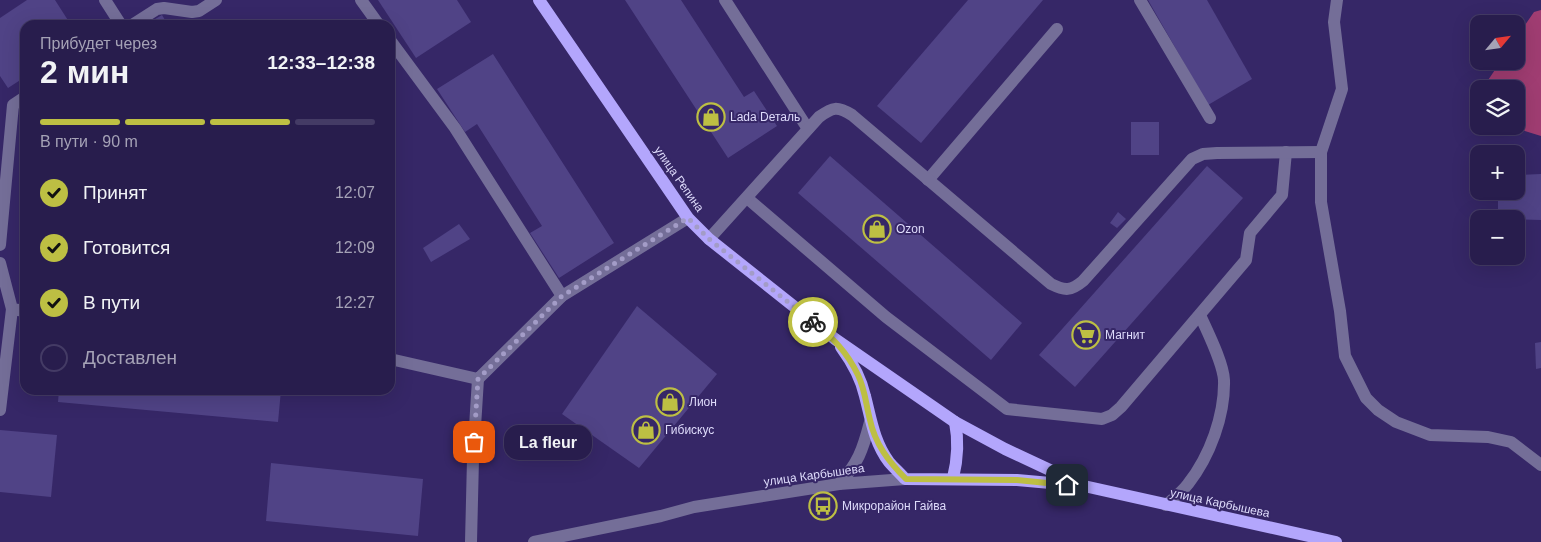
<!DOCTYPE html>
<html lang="ru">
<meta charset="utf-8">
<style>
body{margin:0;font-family:Arial,sans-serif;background:#302654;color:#f1f3f6;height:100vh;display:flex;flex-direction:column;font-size:19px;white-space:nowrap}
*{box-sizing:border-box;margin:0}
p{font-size:16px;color:#a5a2b6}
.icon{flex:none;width:28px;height:28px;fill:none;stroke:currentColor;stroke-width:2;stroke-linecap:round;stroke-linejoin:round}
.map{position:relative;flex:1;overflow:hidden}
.details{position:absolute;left:20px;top:20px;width:375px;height:375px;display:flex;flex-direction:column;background:#281d4d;border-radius:15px;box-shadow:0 5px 20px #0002,0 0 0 1px #443b65}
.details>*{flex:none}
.needle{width:32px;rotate:61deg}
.fabs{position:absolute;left:1470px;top:15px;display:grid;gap:10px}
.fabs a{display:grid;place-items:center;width:55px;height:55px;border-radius:10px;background:#281d4d;box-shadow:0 5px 20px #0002,0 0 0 1px #443b65;font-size:25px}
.pin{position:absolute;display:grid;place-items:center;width:42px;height:42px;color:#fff;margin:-21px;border-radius:10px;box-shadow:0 2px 8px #0006}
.courier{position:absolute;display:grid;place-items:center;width:50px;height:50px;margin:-25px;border:4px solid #bdbf43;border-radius:50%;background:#fff;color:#222;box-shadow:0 1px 6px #0007}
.bubble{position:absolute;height:35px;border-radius:15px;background:#281d4d;box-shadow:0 5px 20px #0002,0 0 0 1px #443b65;font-size:16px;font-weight:600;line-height:35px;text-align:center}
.headline em{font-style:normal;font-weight:600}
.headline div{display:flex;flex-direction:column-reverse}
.headline{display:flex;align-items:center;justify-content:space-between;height:85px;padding:0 20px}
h1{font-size:32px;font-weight:600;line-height:38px}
.bar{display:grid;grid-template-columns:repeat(4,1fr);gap:8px 5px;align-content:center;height:60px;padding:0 20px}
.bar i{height:6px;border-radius:4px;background:#443b65}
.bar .selected{background:#bdbf43}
.bar p{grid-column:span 4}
ol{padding:0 20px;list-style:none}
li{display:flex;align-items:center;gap:15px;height:55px}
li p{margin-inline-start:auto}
li .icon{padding:5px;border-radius:50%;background:#bdbf43;color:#111;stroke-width:4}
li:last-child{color:#a5a2b6}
li i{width:28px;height:28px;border:2px solid #443b65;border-radius:50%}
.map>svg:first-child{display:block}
.forest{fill:#a03d72}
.building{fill:#504386}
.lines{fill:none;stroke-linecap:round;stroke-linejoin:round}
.minor{stroke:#746e98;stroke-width:12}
.major{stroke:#b3a6fc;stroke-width:12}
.done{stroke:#a39cc7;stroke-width:5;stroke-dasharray:0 9}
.route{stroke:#bdbf43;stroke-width:6}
.labels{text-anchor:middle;stroke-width:4;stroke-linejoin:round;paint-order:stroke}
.poi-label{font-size:12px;fill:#dedbfb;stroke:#362767;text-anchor:start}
.street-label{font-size:12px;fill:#dedbfb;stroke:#362767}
</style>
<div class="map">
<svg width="1541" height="542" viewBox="0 0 1541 542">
<rect width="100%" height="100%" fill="#362767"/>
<path class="forest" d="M 1541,10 L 1541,136 L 1509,126 L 1516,126 L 1516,89 L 1482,89 L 1501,61 L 1516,61 L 1516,38 L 1534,12 Z"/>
<g class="building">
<path d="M 27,0 L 55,0 L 71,25 L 25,25 L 25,77 L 8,88 L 0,76 L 0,18 Z"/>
<path d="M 378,0 L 457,0 L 471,22 L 416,58 Z"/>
<path d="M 625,0 L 681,0 L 744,97 L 754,91 L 777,126 L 728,158 Z"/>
<path d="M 968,0 L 1043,0 L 921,143 L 877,106 Z"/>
<path d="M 1148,0 L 1207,0 L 1252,79 L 1208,105 Z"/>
<path d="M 162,15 L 168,25 L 145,25 Z"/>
<path d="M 493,54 L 614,243 L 559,278 L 530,233 L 542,226 L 477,124 L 465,132 L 437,89 Z"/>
<rect x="1131" y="122" width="28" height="33"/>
<path d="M 830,156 L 1022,323 L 991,360 L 798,193 Z"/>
<path d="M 1207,166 L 1243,198 L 1075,387 L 1039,355 Z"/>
<path d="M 1541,174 L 1541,220 L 1498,219 L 1498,191 L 1516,191 L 1516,175 Z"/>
<path d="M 1118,212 L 1126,219 L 1117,228 L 1110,223 Z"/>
<path d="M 459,224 L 470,239 L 431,262 L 423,248 Z"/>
<path d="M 637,306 L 717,374 L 639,468 L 562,414 Z"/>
<path d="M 1541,342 L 1541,368 L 1536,369 L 1535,343 Z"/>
<path d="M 59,390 L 281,390 L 278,422 L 58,402 Z"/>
<path d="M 0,430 L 57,435 L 51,497 L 0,492 Z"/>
<path d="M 271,463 L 423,479 L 418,536 L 266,521 Z"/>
</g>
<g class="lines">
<g class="minor">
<path d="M 105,0 L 121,25"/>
<path d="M 361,0 L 379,25"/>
<path d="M 725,0 L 808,129"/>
<path d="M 1140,0 L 1210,118"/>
<path d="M 1337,0 L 1334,22 L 1342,89 L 1321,152 L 1321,202 L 1340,311 L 1345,356 L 1366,398 L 1378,410 L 1396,422 L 1430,435 L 1488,437 L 1511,442 L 1541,465"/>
<path d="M 132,25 L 157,9 L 164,8 L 192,12 L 199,11 L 216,0"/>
<path d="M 390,40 L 455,128 L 562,296"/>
<path d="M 928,180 L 1057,29"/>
<path d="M 747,198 L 886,317 L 1007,409 L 1102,419 L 1112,415 L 1121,407 L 1246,260 L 1250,233 L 1282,195 L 1286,152"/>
<path d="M 709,239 L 819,117 C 833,107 837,106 852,115 L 1051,284 C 1065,291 1071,291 1083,281 L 1192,159 L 1203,154 L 1217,153 L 1321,152"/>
<path d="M 0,245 L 13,105 L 25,97"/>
<path d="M 0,263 L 12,309 L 25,311"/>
<path d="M 390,359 L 478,379 L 562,296 L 688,218"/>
<path d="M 0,410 L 12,309"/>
<path d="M 839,484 C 858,464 863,449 870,422"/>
<path d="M 1166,505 C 1173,499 1182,492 1188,484 C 1210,456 1225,415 1224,380 C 1223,362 1207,331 1200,315"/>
<path d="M 471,542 L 473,459 L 478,379"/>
<path d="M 534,542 L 661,516 L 694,507 L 839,484 L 905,479"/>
</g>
<g class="major">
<path d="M 539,0 L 688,218 L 709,239 L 835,339 L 955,422 L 1005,449 L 1084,486"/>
<path d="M 841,347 C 852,362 861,378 865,396 C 871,419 874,442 889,462 C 894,468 900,473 905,479 L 1017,480 L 1084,486 L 1336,542"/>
<path d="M 953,478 C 958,458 959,442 955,422"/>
</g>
</g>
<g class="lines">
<path class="done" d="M 474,442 L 478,379 L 562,296 L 688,218 L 709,239 L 813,322"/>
<path class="route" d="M 813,322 C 833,338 847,352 858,375 C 865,389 866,405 870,420 C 875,444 889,462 906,479 L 1017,480 L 1067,485"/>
</g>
<defs>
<g id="shop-ring" transform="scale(1.4375)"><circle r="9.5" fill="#362767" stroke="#bdbf43" stroke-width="1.5"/><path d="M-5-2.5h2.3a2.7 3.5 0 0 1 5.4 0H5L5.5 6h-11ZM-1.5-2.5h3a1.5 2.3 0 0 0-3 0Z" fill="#bdbf43"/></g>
<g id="supermarket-ring" transform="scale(1.4375)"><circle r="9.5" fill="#362767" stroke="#bdbf43" stroke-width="1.5"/><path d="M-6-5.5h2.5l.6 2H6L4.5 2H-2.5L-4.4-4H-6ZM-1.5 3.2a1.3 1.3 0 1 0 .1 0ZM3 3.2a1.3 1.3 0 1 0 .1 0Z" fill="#bdbf43"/></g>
<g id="bus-ring" transform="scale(1.4375)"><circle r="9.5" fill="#362767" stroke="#bdbf43" stroke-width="1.5"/><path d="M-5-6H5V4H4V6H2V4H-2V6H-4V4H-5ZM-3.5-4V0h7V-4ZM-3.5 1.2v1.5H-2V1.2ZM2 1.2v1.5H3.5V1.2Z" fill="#bdbf43"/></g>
</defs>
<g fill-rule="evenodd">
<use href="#shop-ring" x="711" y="117"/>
<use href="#shop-ring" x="877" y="229"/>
<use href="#supermarket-ring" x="1086" y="335"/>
<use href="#shop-ring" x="670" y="402"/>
<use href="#shop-ring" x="646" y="430"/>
<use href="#bus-ring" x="823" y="506"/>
</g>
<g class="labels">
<g class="poi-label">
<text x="730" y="121">Lada Dеталь</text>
<text x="896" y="233">Ozon</text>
<text x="1105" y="339">Магнит</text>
<text x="689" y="406">Лион</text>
<text x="665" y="434">Гибискус</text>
<text x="842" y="510">Микрорайон Гайва</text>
</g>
<g class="street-label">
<text transform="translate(679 179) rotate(55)" y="4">улица Репина</text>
<text transform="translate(814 475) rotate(-8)" y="4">улица Карбышева</text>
<text transform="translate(1220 503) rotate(12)" y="4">улица Карбышева</text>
</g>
</g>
</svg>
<div class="fabs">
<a><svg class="needle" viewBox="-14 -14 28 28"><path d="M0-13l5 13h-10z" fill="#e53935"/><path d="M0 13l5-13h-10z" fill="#a5a2b6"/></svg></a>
<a><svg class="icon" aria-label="layers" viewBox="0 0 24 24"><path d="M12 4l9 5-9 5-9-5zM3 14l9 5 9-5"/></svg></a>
<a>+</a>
<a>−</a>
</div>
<div class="pin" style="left:474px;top:442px;background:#ea580c"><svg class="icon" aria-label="bag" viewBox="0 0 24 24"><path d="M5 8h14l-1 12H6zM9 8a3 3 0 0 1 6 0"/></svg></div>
<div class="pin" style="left:1067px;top:485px;background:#1f2937"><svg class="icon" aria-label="home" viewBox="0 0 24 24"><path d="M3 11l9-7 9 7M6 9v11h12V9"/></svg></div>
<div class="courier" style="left:813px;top:322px"><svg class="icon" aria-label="bike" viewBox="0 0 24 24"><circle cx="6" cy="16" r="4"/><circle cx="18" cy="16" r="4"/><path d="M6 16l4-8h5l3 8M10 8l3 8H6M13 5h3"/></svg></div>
<div class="bubble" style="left:504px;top:425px;width:88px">La fleur</div>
<section class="details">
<div class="headline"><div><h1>2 мин</h1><p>Прибудет через</p></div><em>12:33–12:38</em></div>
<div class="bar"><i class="selected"></i><i class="selected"></i><i class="selected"></i><i></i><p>В пути · 90 m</p></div>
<ol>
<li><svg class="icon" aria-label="check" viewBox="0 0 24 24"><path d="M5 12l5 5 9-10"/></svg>Принят<p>12:07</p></li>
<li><svg class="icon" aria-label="check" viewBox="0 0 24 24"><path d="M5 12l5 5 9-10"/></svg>Готовится<p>12:09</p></li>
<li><svg class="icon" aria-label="check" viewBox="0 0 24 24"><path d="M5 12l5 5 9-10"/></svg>В пути<p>12:27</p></li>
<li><i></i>Доставлен</li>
</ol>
</section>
</div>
